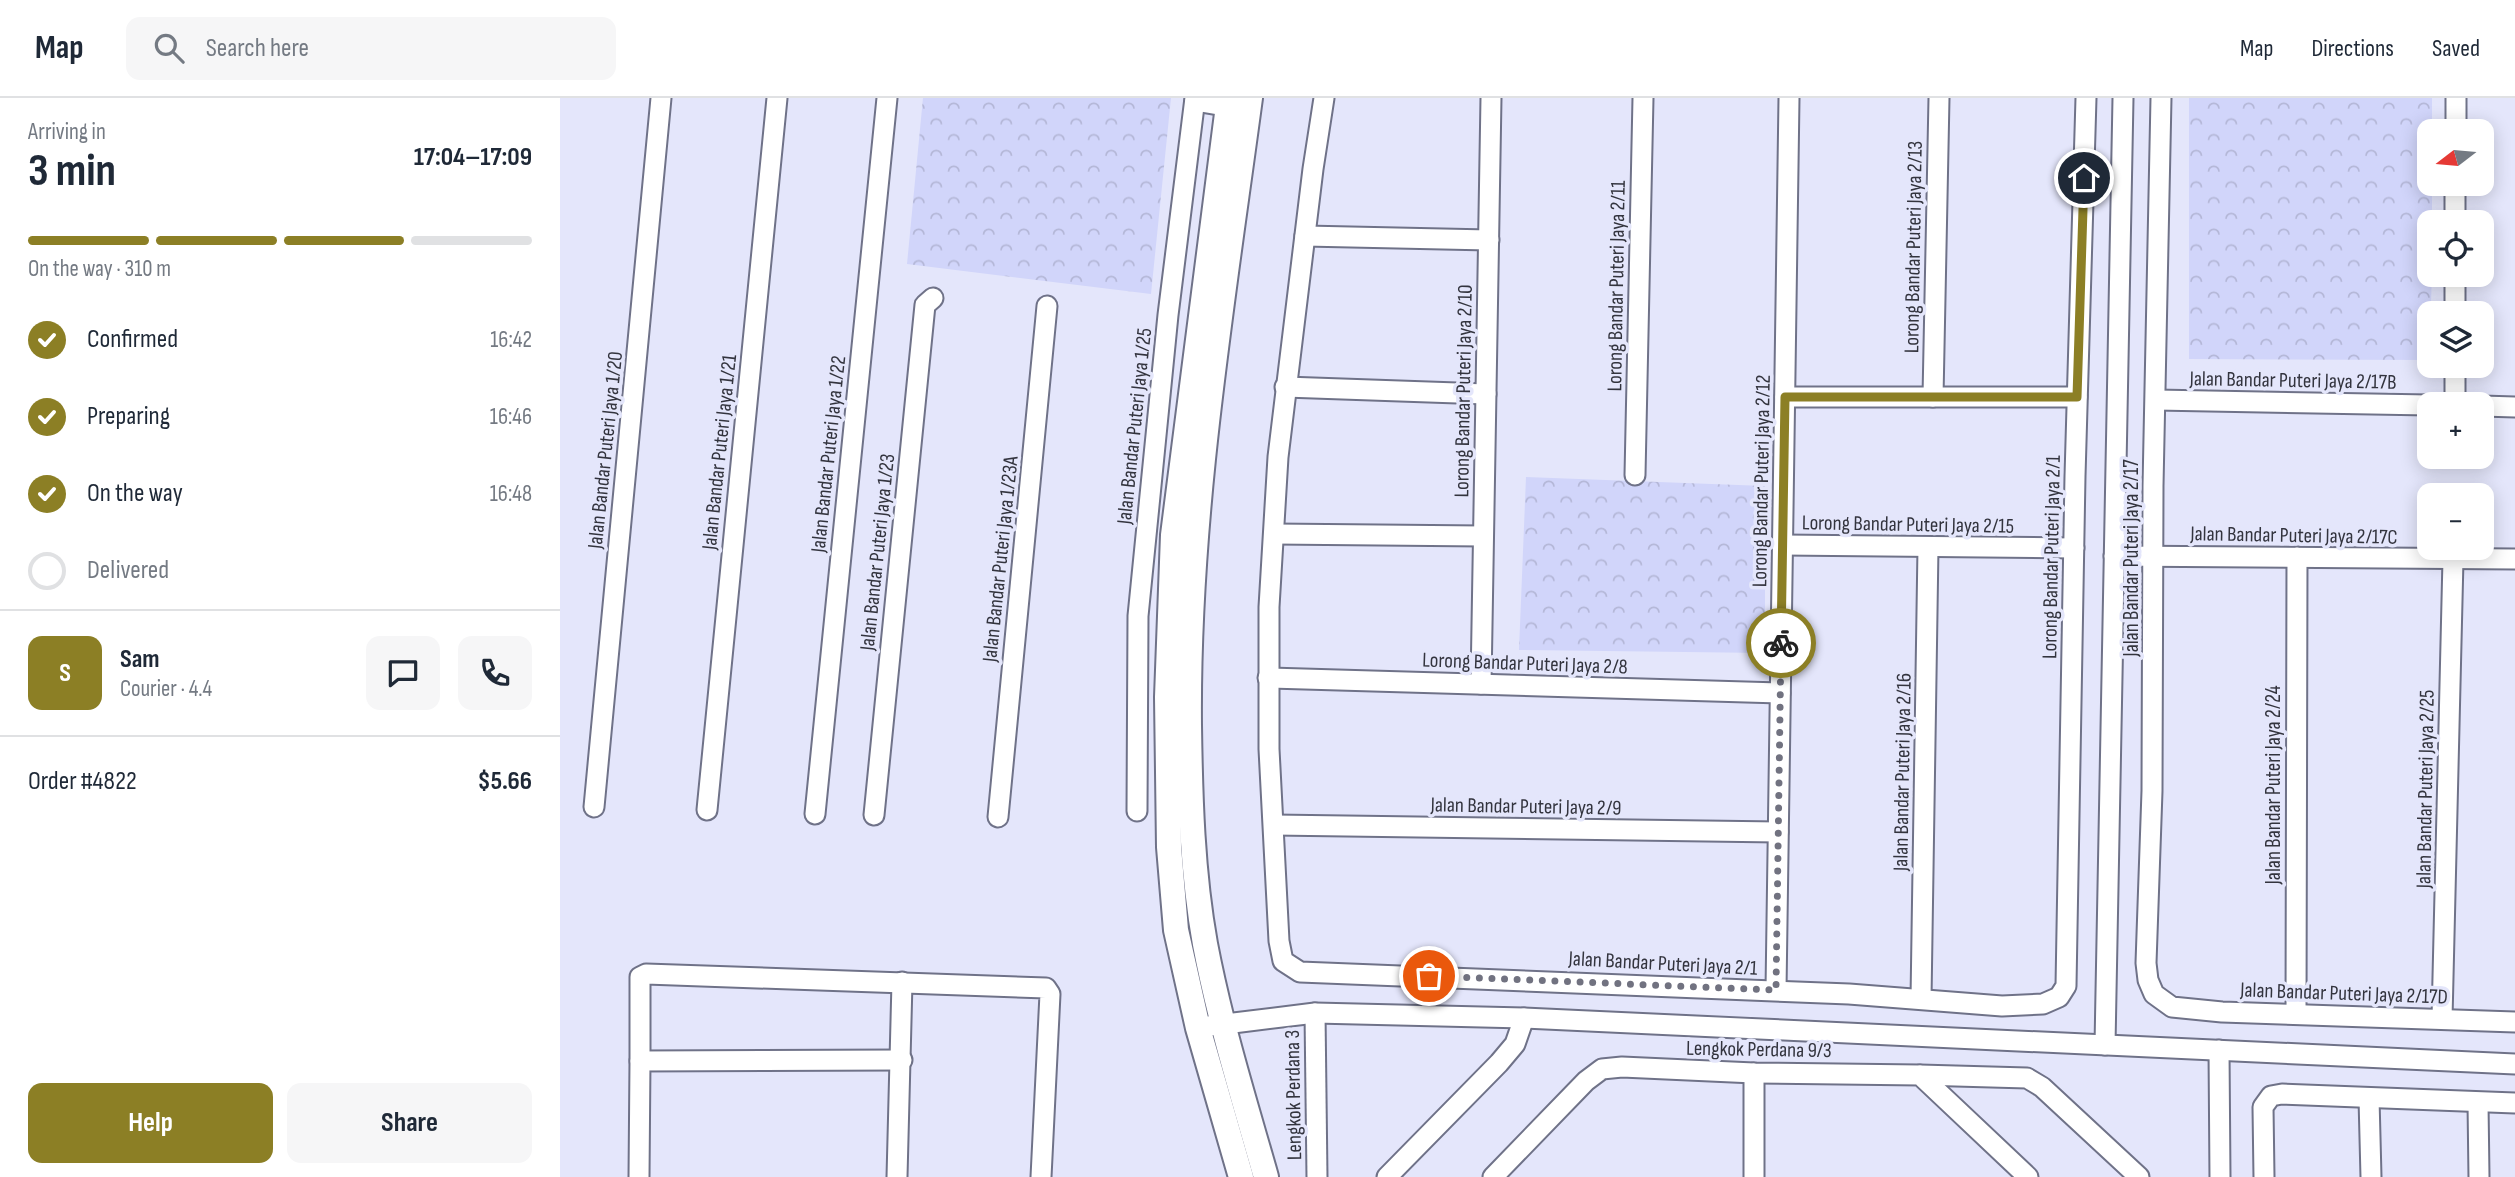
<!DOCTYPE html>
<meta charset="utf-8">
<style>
body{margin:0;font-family:"Sofia Sans Condensed",sans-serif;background:#f6f6f7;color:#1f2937;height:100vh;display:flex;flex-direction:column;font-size:26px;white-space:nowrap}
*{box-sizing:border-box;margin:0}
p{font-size:23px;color:#747a83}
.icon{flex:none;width:38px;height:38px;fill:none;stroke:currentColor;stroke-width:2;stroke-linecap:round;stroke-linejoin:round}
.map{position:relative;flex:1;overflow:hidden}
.drawer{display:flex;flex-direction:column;background:#fff;width:560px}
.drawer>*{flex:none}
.needle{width:46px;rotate:254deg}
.buttons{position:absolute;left:1857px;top:21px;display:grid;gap:14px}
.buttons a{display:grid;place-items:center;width:77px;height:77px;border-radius:14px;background:#fff;box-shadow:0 4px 18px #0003;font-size:35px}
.pin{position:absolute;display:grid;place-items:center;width:60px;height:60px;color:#fff;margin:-30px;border:4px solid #fff;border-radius:50%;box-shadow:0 2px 7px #0007}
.courier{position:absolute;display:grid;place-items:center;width:70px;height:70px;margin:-35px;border:5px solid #8c7f25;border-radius:50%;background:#fff;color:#222;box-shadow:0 2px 9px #0007}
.head em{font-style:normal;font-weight:700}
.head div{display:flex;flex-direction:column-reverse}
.head{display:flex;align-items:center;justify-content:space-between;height:119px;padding:0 28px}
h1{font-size:46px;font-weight:700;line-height:52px}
.bar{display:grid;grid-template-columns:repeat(4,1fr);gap:10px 7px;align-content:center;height:84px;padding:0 28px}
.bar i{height:9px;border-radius:5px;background:#e0e1e3}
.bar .on{background:#8c7f25}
.bar p{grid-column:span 4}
.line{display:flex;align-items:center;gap:18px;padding:0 28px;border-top:2px solid #e0e1e3}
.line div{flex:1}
.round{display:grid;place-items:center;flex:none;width:74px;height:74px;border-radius:14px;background:#f6f6f7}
ol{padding:0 28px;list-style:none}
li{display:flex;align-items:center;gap:21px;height:77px}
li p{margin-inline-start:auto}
li .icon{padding:7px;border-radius:50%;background:#8c7f25;color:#fff;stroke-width:4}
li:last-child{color:#747a83}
li i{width:38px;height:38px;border:4px solid #e0e1e3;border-radius:50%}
.action{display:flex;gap:14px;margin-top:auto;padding:14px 28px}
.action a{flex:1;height:80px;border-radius:14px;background:#8c7f25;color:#fff;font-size:28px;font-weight:700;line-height:80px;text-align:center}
.action a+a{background:#f6f6f7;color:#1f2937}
header{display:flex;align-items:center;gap:42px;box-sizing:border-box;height:98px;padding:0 35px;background:#fff;border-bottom:2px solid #e0e1e3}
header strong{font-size:33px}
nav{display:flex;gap:38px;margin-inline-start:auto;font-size:24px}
.search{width:490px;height:63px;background:#f6f6f7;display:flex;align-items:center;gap:18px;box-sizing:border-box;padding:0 24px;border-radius:14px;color:#747a83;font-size:26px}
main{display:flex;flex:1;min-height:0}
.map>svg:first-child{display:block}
.park{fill:url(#park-crowns)}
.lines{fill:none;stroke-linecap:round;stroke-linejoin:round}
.minor-casing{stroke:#6f7288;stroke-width:23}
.tertiary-casing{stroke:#6f7288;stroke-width:28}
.minor{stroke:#fff;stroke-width:19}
.tertiary{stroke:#fff;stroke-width:24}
.done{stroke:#717280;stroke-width:7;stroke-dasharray:0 12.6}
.route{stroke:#8c7f25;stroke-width:9}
.labels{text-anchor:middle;stroke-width:7;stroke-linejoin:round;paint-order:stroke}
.street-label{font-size:21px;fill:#33343e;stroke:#e4e6fb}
</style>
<header>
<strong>Map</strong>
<div class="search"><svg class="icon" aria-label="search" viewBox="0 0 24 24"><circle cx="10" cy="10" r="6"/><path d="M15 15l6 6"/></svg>Search here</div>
<nav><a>Map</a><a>Directions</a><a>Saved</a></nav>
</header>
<main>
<section class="drawer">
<div class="head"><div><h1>3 min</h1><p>Arriving in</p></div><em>17:04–17:09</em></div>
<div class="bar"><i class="on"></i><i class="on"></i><i class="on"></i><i></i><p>On the way · 310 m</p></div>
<ol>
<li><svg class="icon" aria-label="check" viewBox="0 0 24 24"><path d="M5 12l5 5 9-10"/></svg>Confirmed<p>16:42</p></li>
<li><svg class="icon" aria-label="check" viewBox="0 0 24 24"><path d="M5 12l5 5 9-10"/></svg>Preparing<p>16:46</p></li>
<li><svg class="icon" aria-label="check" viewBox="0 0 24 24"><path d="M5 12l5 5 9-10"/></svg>On the way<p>16:48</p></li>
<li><i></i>Delivered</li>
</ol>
<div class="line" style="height:126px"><b class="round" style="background:#8c7f25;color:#fff">S</b><div><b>Sam</b><p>Courier · 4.4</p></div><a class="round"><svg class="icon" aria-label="chat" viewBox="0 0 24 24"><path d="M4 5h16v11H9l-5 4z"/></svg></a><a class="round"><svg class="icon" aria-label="phone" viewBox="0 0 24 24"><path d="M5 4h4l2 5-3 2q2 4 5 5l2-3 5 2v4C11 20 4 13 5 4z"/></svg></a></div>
<div class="line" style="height:91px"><div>Order #4822</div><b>$5.66</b></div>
<div class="action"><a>Help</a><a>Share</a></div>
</section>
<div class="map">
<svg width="1955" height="1079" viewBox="0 0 1955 1079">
<defs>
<pattern id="park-crowns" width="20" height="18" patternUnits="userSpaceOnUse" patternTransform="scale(1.75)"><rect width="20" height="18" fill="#d1d5fa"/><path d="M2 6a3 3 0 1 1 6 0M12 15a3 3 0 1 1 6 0" fill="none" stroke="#b4b7d7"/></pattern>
</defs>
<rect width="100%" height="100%" fill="#e4e6fb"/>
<g class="park">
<path d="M 363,0 L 611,0 L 591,196 L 347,166 Z"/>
<path d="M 1629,0 L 1872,0 L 1872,33 L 1869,33 L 1869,86 L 1872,86 L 1872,124 L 1869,124 L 1869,177 L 1872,177 L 1869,262 L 1629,261 Z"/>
<path d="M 966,379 L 1205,388 L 1205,555 L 959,552 Z"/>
</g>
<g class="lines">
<g class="minor-casing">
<g id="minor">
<path d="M 764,0 L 753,71 L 718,359 L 709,509 L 709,651 L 719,843 L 723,863 L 740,874 L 1289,896 L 1442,908 L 1483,906 L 1499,899 L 1506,888 L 1515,378 L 1526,0"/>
<path d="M 1601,0 L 1593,388 L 1592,693 L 1586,865 L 1588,882 L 1594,896 L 1612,909 L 1662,914 L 1955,924"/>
<path d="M 635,3 L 682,11"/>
<path d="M 1896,33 L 1896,0"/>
<path d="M 1895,124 L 1895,86"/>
<path d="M 745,138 L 929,142"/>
<path d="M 1895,215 L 1895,177"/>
<path d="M 725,289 L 926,296"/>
<path d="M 1225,299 L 1517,299"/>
<path d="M 1373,299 L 1379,0"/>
<path d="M 1596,302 L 1869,307"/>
<path d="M 1895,306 L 1895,268"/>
<path d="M 1922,308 L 1955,309"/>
<path d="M 1075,377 L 1083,0"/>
<path d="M 714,436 L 923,438"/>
<path d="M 1223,447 L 1514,450"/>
<path d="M 1554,458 L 1955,461"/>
<path d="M 708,580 L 1220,595"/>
<path d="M 921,586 L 931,0"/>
<path d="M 34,709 L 101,0"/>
<path d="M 147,712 L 217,0"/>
<path d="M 577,713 L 578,518 L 608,217 L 635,0"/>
<path d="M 255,716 L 327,0"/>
<path d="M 314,717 L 365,207 L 373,200"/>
<path d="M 438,719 L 487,208"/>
<path d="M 714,727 L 1218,734"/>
<path d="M 1216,892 L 1229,0"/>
<path d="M 1361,901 L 1368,449"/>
<path d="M 755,915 L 757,1079"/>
<path d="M 1736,915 L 1737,459"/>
<path d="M 1882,921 L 1893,461"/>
<path d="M 649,928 L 755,915 L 964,920 L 1955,966"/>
<path d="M 1545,947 L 1563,0"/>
<path d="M 1659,952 L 1660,1079"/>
<path d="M 80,963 L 80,879 L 86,876 L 486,890 L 490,896 L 481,1079"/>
<path d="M 1194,975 L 1194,1079"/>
<path d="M 1360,977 L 1467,980 L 1482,989 L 1579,1079"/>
<path d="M 1809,1000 L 1811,1079"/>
<path d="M 1918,1005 L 1919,1079"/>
<path d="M 79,1079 L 80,963 L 342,962"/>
<path d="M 337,1079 L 342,884"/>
<path d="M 827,1079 L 939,965 L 955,946 L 964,920"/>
<path d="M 933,1079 L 1026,983 L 1042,971 L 1062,969 L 1194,975 L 1360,977 L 1468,1079"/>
<path d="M 1704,1079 L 1703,1009 L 1711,998 L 1722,996 L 1955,1005"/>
</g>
</g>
<g class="tertiary-casing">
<g id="tertiary">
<path d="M 669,0 L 613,437 L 607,599 L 609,749 L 616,832 L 638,930 L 681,1079"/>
<path d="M 690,0 C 662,208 627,417 629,627 C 630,700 632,774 645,846 C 660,925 684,1002 706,1079"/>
</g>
</g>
<use href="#minor" class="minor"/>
<use href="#tertiary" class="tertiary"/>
</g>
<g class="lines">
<path class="done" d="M 869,878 L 1216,892 L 1221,545"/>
<path class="route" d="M 1221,545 L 1225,299 L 1517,299 L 1524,80"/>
</g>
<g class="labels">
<g class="street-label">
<text transform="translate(1353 149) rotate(-89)" y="7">Lorong Bandar Puteri Jaya 2/13</text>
<text transform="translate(1056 188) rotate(-89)" y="7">Lorong Bandar Puteri Jaya 2/11</text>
<text transform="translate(1733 282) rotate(1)" y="7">Jalan Bandar Puteri Jaya 2/17B</text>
<text transform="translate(903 293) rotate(-89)" y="7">Lorong Bandar Puteri Jaya 2/10</text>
<text transform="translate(574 328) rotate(-84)" y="7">Jalan Bandar Puteri Jaya 1/25</text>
<text transform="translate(45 352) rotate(-84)" y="7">Jalan Bandar Puteri Jaya 1/20</text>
<text transform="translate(159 354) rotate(-84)" y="7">Jalan Bandar Puteri Jaya 1/21</text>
<text transform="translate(268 356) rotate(-84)" y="7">Jalan Bandar Puteri Jaya 1/22</text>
<text transform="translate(1201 383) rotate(-89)" y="7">Lorong Bandar Puteri Jaya 2/12</text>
<text transform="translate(1348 426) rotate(1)" y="7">Lorong Bandar Puteri Jaya 2/15</text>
<text transform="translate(1734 437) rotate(1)" y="7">Jalan Bandar Puteri Jaya 2/17C</text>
<text transform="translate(317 454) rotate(-84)" y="7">Jalan Bandar Puteri Jaya 1/23</text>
<text transform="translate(1491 459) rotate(-89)" y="7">Lorong Bandar Puteri Jaya 2/1</text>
<text transform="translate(1571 460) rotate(-90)" y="7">Jalan Bandar Puteri Jaya 2/17</text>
<text transform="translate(440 461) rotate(-84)" y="7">Jalan Bandar Puteri Jaya 1/23A</text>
<text transform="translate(965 565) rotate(2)" y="7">Lorong Bandar Puteri Jaya 2/8</text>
<text transform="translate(1342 674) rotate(-89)" y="7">Jalan Bandar Puteri Jaya 2/16</text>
<text transform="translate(1713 687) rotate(-90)" y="7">Jalan Bandar Puteri Jaya 2/24</text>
<text transform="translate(1865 691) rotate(-89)" y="7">Jalan Bandar Puteri Jaya 2/25</text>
<text transform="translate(966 708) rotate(1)" y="7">Jalan Bandar Puteri Jaya 2/9</text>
<text transform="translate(1103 865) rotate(3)" y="7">Jalan Bandar Puteri Jaya 2/1</text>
<text transform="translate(1784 895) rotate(2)" y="7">Jalan Bandar Puteri Jaya 2/17D</text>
<text transform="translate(1199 951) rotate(1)" y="7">Lengkok Perdana 9/3</text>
<text transform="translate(733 997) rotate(-91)" y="7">Lengkok Perdana 3</text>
</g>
</g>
</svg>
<div class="buttons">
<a><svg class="needle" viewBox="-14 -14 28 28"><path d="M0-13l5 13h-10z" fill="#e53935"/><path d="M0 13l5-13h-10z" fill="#747a83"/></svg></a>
<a><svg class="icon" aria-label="locate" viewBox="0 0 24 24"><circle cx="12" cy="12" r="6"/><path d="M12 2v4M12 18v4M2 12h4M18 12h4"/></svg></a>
<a><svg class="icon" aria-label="layers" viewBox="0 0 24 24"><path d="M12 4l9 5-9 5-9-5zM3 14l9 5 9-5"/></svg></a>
<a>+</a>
<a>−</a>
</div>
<div class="pin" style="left:869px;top:878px;background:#ea580c"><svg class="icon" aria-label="bag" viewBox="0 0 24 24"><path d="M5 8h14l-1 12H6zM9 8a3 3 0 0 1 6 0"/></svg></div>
<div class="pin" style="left:1524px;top:80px;background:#1f2937"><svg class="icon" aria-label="home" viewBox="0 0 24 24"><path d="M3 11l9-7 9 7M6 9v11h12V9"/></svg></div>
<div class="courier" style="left:1221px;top:545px"><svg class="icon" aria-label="bike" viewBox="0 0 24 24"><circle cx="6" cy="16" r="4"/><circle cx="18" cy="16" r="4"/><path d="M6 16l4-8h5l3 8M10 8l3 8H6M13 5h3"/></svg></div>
</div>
</main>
